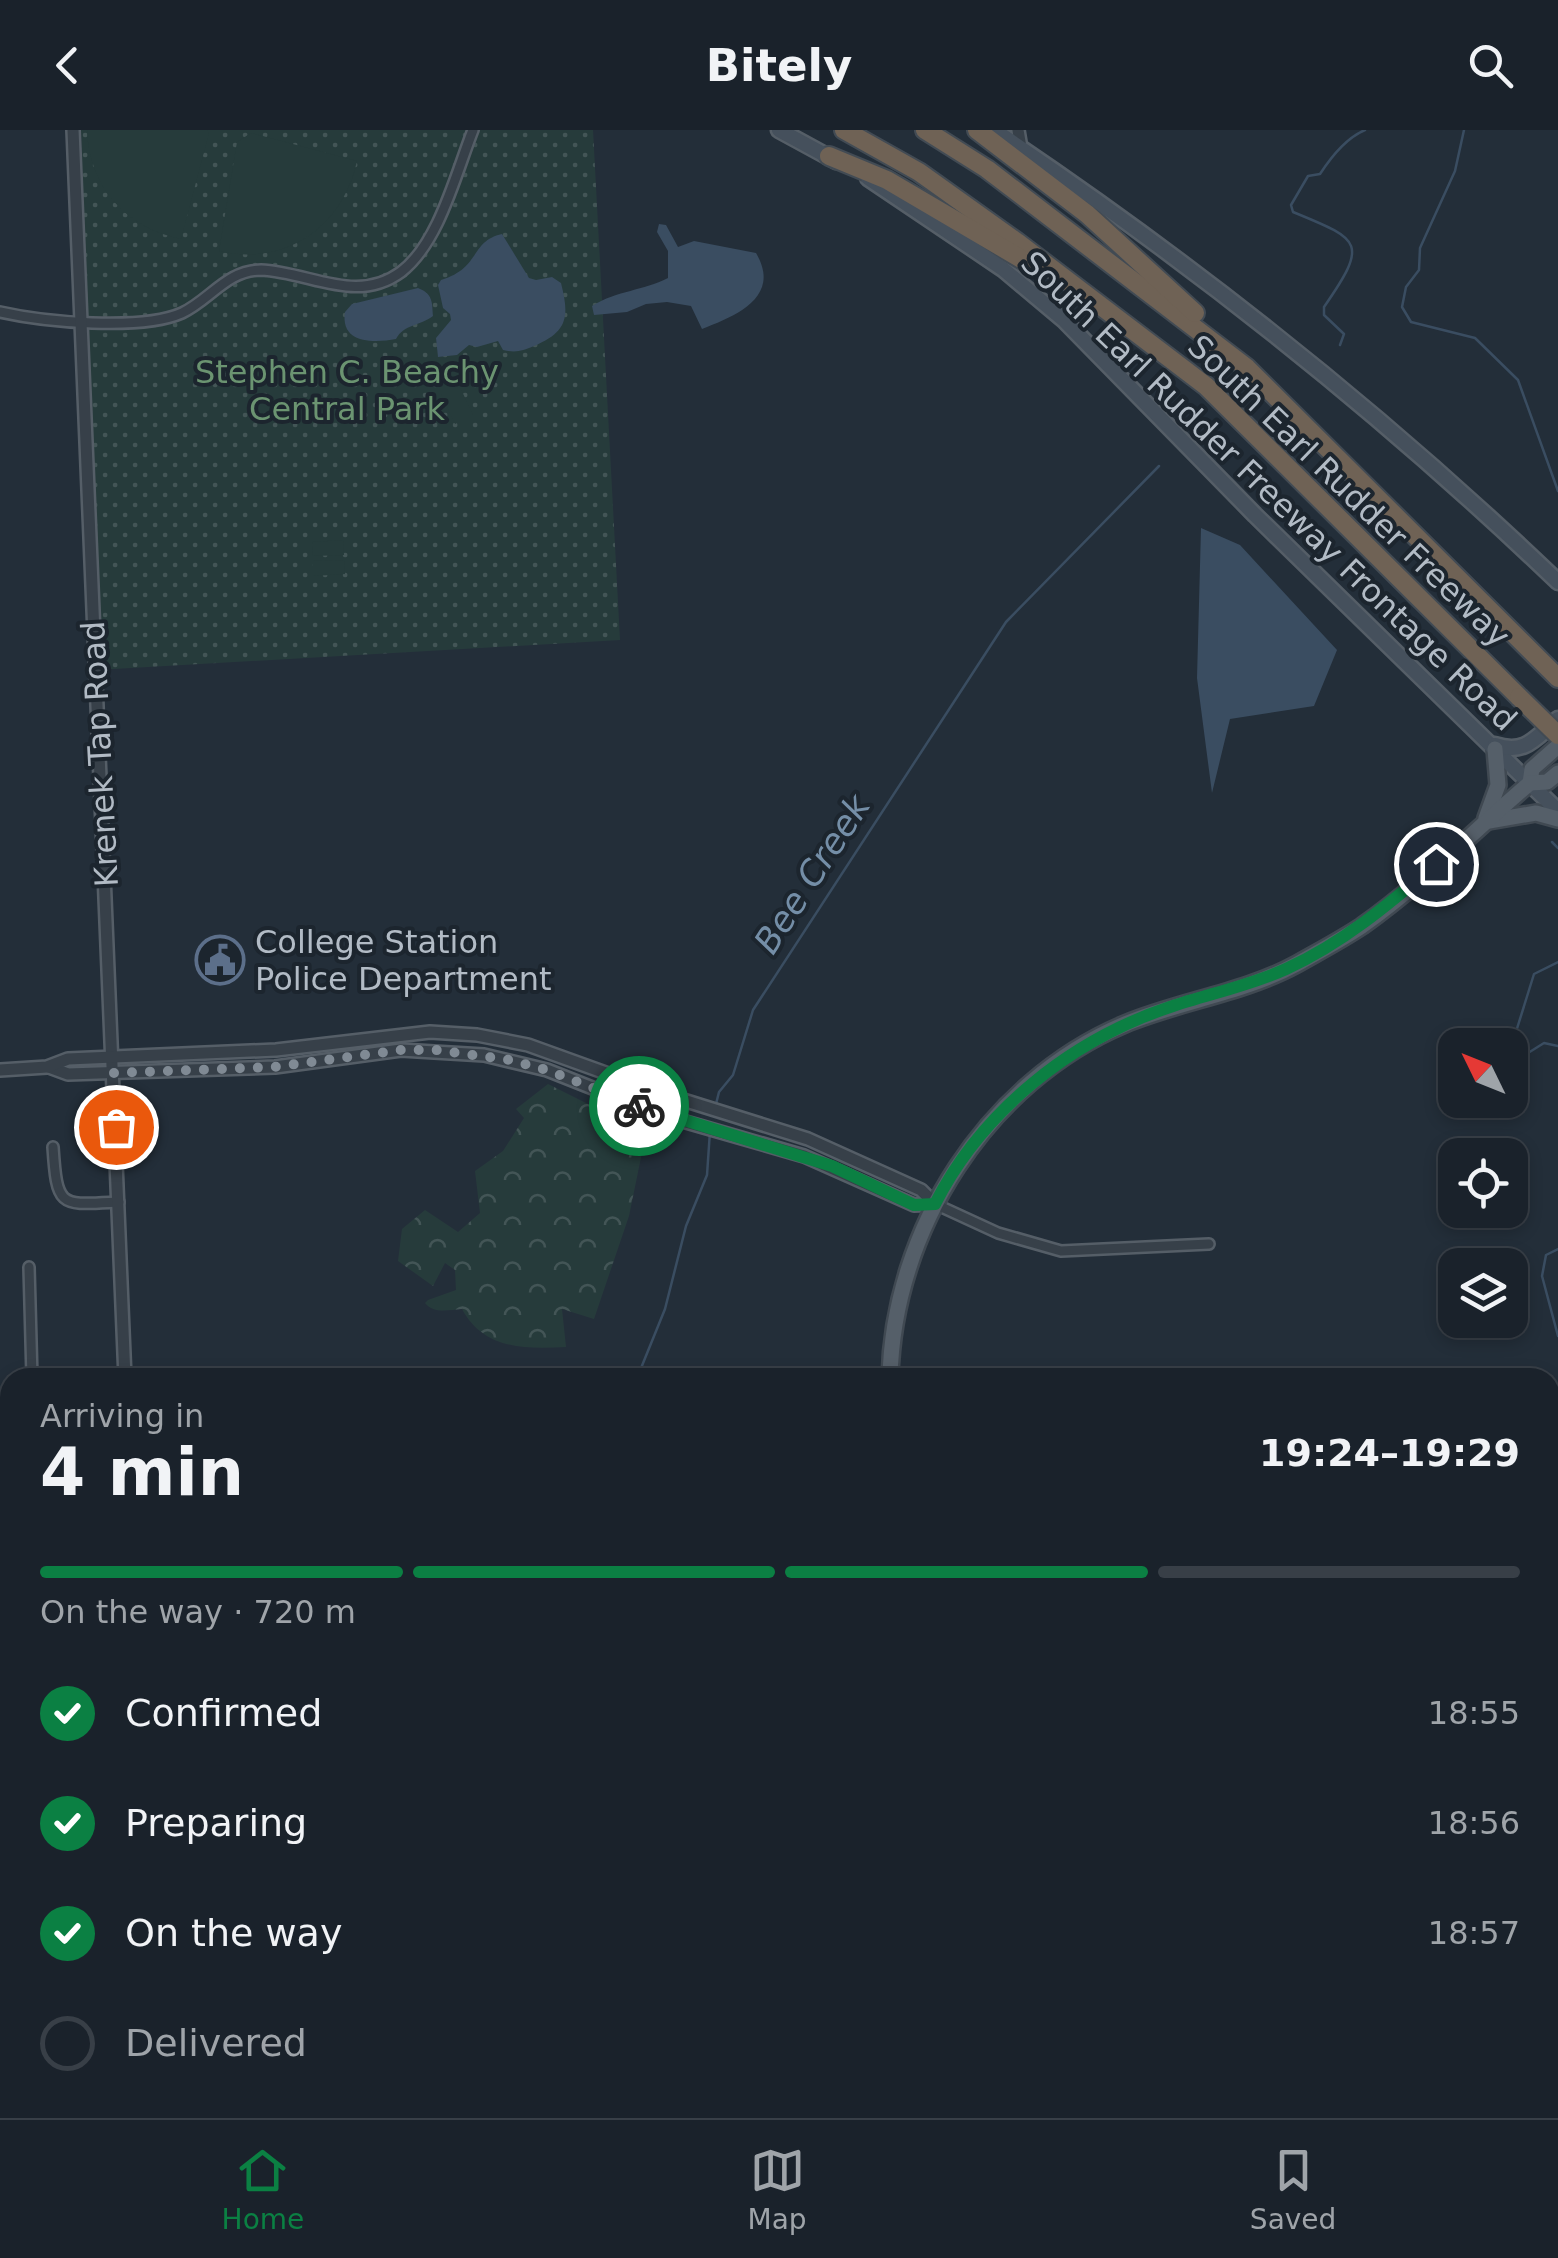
<!DOCTYPE html>
<meta charset="utf-8">
<style>
body{margin:0;font-family:"DejaVu Sans",sans-serif;background:#272f37;color:#f1f3f6;height:100vh;display:flex;flex-direction:column;font-size:38px;white-space:nowrap}
*{box-sizing:border-box;margin:0}
p{font-size:32px;color:#9fa4a9}
.icon{flex:none;width:55px;height:55px;fill:none;stroke:currentColor;stroke-width:2;stroke-linecap:round;stroke-linejoin:round}
.map{position:relative;flex:1;overflow:hidden}
.drawer{position:absolute;left:0px;top:1238px;width:1560px;height:752px;display:flex;flex-direction:column;background:#1a222b;border-radius:30px 30px 0 0;box-shadow:0 5px 15px #0003,0 0 0 2px #383f47}
.drawer>*{flex:none}
.needle{width:65px;rotate:313deg}
.controls{position:absolute;left:1438px;top:898px;display:grid;gap:20px}
.controls a{display:grid;place-items:center;width:90px;height:90px;border-radius:20px;background:#1a222b;box-shadow:0 5px 15px #0003,0 0 0 2px #383f47;font-size:50px}
.pin{position:absolute;display:grid;place-items:center;width:85px;height:85px;color:#fff;margin:-42px;border:5px solid #fff;border-radius:50%;box-shadow:0 2px 10px #0007}
.courier{position:absolute;display:grid;place-items:center;width:100px;height:100px;margin:-50px;border:8px solid #0b8043;border-radius:50%;background:#fff;color:#222;box-shadow:0 2px 12px #0007}
.summary em{font-style:normal;font-weight:700}
.summary div{display:flex;flex-direction:column-reverse}
.summary{display:flex;align-items:center;justify-content:space-between;height:170px;padding:0 40px}
h1{font-size:65px;font-weight:700;line-height:75px}
.bar{display:grid;grid-template-columns:repeat(4,1fr);gap:15px 10px;align-content:center;height:120px;padding:0 40px}
.bar i{height:12px;border-radius:8px;background:#383f47}
.bar .active{background:#0b8043}
.bar p{grid-column:span 4}
ol{padding:0 40px;list-style:none}
li{display:flex;align-items:center;gap:30px;height:110px}
li p{margin-inline-start:auto}
li .icon{padding:10px;border-radius:50%;background:#0b8043;color:#fff;stroke-width:4}
li:last-child{color:#9fa4a9}
li i{width:55px;height:55px;border:5px solid #383f47;border-radius:50%}
header{display:flex;justify-content:space-between;align-items:center;height:130px;padding:0 40px;background:#1a222b;font-size:45px;font-weight:700}
.tab-bar{display:flex;justify-content:space-around;align-items:center;height:140px;border-top:2px solid #383f47;background:#1a222b;font-size:28px;color:#9fa4a9}
.tab-bar a{display:grid;justify-items:center;gap:5px}
.tab-bar .active{color:#0b8043}
.map>svg:first-child{display:block}
.grass{fill:url(#grass-dots)}
.forest{fill:url(#forest-crowns)}
.cemetery{fill:url(#cemetery-stones)}
.garden{fill:#263b3b}
.water{fill:#3a4d61}
.lines{fill:none;stroke-linecap:round;stroke-linejoin:round}
.stream{stroke:#3a4d61;stroke-width:2.5}
.minor-casing{stroke:#555e67;stroke-width:14}
.tertiary-casing{stroke:#555e67;stroke-width:16}
.secondary-casing{stroke:#555e67;stroke-width:19}
.primary-casing{stroke:#404952;stroke-width:20}
.trunk-casing{stroke:#424b54;stroke-width:20}
.motorway-casing{stroke:#424b54;stroke-width:22}
.minor{stroke:#374049;stroke-width:9}
.tertiary{stroke:#374049;stroke-width:11}
.secondary{stroke:#45505c;stroke-width:14}
.primary{stroke:#555f69;stroke-width:15}
.trunk{stroke:#62605f;stroke-width:15}
.motorway{stroke:#6f6255;stroke-width:18}
.motorway-bridge-casing{stroke:#424b54;stroke-width:22;stroke-linecap:butt}
.motorway-bridge{stroke:#6f6255;stroke-width:18}
.done{stroke:#808a94;stroke-width:10;stroke-dasharray:0 18}
.route{stroke:#0b8043;stroke-width:12}
.labels{text-anchor:middle;stroke-width:8;stroke-linejoin:round;paint-order:stroke}
.park-label{font-size:32px;fill:#6b9471;stroke:#1c252e}
.street-label{font-size:32px;fill:#b2bbc5;stroke:#1c252e}
.poi-label{font-size:32px;fill:#b2bbc5;stroke:#1c252e;text-anchor:start}
.water-label{font-size:35px;font-style:italic;fill:#748ea7;stroke:#1c252e}
</style>
<header><svg class="icon" aria-label="back" viewBox="0 0 24 24"><path d="M15 5l-7 7 7 7"/></svg>Bitely<svg class="icon" aria-label="search" viewBox="0 0 24 24"><circle cx="10" cy="10" r="6"/><path d="M15 15l6 6"/></svg></header>
<div class="map">
<svg width="1558" height="1988" viewBox="0 0 1558 1988">
<defs>
<pattern id="grass-dots" width="8" height="8" patternUnits="userSpaceOnUse" patternTransform="scale(2.5)"><rect width="8" height="8" fill="#263b3b"/><path d="M2 2h.1M6 6h.1" fill="none" stroke="#435556" stroke-width="1.8" stroke-linecap="round"/></pattern>
<pattern id="forest-crowns" width="20" height="18" patternUnits="userSpaceOnUse" patternTransform="scale(2.5)"><rect width="20" height="18" fill="#263b3b"/><path d="M2 6a3 3 0 1 1 6 0M12 15a3 3 0 1 1 6 0" fill="none" stroke="#435556"/></pattern>
<pattern id="cemetery-stones" width="16" height="16" patternUnits="userSpaceOnUse" patternTransform="scale(2.5)"><rect width="16" height="16" fill="#263b3b"/><path d="M2 7V4a2 2 0 0 1 4 0v3zM10 15v-3a2 2 0 0 1 4 0v3z" fill="#435556"/></pattern>
</defs>
<rect width="100%" height="100%" fill="#232e39"/>
<g class="grass">
<path d="M 81,0 L 593,0 L 620,510 L 96,540 Z"/>
<path d="M 255,1980 L 500,1980 L 498,1988 L 255,1988 Z"/>
</g>
<g class="forest">
<path d="M 548,954 L 646,1003 L 629,1086 L 594,1189 L 562,1179 L 566,1217 C 526,1219 484,1220 462,1179 C 448,1180 434,1184 425,1173 L 428,1170 L 456,1160 L 455,1140 L 445,1133 L 433,1156 L 398,1131 L 402,1099 L 425,1080 L 458,1102 L 480,1083 L 475,1041 L 503,1021 L 524,988 L 516,979 Z"/>
<path d="M 282,1980 L 468,1980 L 465,1988 L 282,1988 Z"/>
</g>
<path class="cemetery" d="M 0,1917 L 10,1917 L 10,1980 L 247,1980 L 246,1988 L 0,1988 Z"/>
<g class="garden">
<path d="M 87,0 L 207,0 L 209,3 L 181,109 C 126,98 89,57 87,0 Z"/>
<path d="M 251,3 L 357,31 C 343,96 286,137 219,121 L 237,12 Z"/>
<path d="M 459,255 L 473,285 L 455,294 L 441,264 Z"/>
<path d="M 343,410 L 344,425 L 313,426 L 312,412 Z"/>
<path d="M 344,430 L 345,444 L 313,446 L 313,431 Z"/>
</g>
<g class="water">
<path d="M 659,94 L 666,95 L 678,117 L 694,111 L 756,123 C 782,167 736,186 702,199 L 691,176 L 667,172 L 646,174 L 627,182 L 594,185 L 592,176 C 618,160 643,161 668,148 L 668,121 L 657,102 Z"/>
<path d="M 502,104 L 529,148 L 536,150 L 552,147 L 561,153 C 570,188 567,202 534,216 C 522,221 516,223 503,220 L 498,211 L 477,217 L 469,215 L 457,225 L 438,227 L 436,208 L 451,190 L 450,184 L 443,178 L 438,155 L 441,150 C 481,138 470,111 502,104 Z"/>
<path d="M 418,158 C 433,164 432,172 433,186 C 420,196 404,194 396,209 C 374,213 340,214 345,182 L 352,174 Z"/>
<path d="M 1201,398 L 1240,415 L 1337,520 L 1314,576 L 1230,589 L 1212,663 L 1197,548 Z"/>
</g>
<g class="lines">
<g class="stream">
<path d="M 1464,0 L 1455,41 L 1420,118 L 1419,140 L 1406,157 L 1402,177 L 1411,192 L 1475,208 L 1518,250 L 1558,361"/>
<path d="M 1340,215 L 1344,204 L 1324,185 L 1324,177 C 1369,112 1361,110 1293,82 L 1291,75 L 1308,46 L 1320,44 C 1331,27 1346,8 1365,0"/>
<path d="M 1552,712 L 1558,718"/>
<path d="M 1558,832 L 1534,844 L 1515,905 L 1528,923 L 1544,913 L 1558,916"/>
<path d="M 716,974 L 719,962 L 733,945 L 753,880 L 1006,492 L 1159,336"/>
<path d="M 1558,1119 L 1546,1125 L 1542,1146 L 1558,1206"/>
<path d="M 637,1248 L 665,1179 L 686,1096 L 707,1045 L 710,1001"/>
<path d="M 0,1550 L 0,1549"/>
<path d="M 514,1988 L 516,1980"/>
</g>
<g class="minor-casing">
<g id="minor">
<path d="M 0,182 C 44,192 141,201 182,183 C 210,170 227,140 261,140 C 310,142 356,175 401,142 C 439,113 456,43 473,0"/>
<path d="M 53,1017 C 57,1079 60,1075 119,1072"/>
<path d="M 935,1074 L 998,1103 L 1061,1121 L 1209,1114"/>
<path d="M 29,1137 L 32,1248"/>
<path d="M 0,1312 L 10,1312"/>
<path d="M 0,1395 L 10,1394"/>
<path d="M 5,1514 L 10,1588"/>
<path d="M 0,1607 L 10,1606"/>
<path d="M 1550,1834 L 1558,1833"/>
<path d="M 734,1980 L 748,1988"/>
<path d="M 610,1988 L 611,1980"/>
</g>
</g>
<g class="tertiary-casing">
<g id="tertiary">
<path d="M 73,0 L 125,1248"/>
<path d="M 1018,0 L 1021,18"/>
<path d="M 49,937 L 68,944 L 275,937 L 401,920 L 484,925 L 547,940 L 658,984 L 804,1026 L 914,1075 L 935,1074"/>
<path d="M 0,940 L 47,937 L 68,929 L 276,920 L 430,902 L 477,905 L 528,915 L 664,964 L 808,1009 L 921,1060 L 935,1074"/>
</g>
</g>
<g class="secondary-casing">
<g id="secondary">
<path d="M 779,0 L 836,31"/>
<path d="M 994,0 C 1194,134 1384,285 1558,452"/>
<path d="M 868,48 L 1003,139 L 1065,191 L 1255,385 L 1558,681"/>
<path d="M 1495,615 C 1526,625 1535,608 1558,589"/>
</g>
</g>
<g class="primary-casing">
<g id="primary">
<path d="M 1530,653 L 1532,639 L 1558,616"/>
<path d="M 1486,688 L 1498,655 L 1495,619"/>
<path d="M 1489,691 L 1536,683 L 1558,689"/>
<path d="M 890,1248 C 893,1100 987,952 1125,894 C 1180,871 1244,863 1297,834 C 1318,822 1341,810 1362,796 C 1421,754 1475,700 1530,653 L 1547,652 L 1558,643"/>
<path d="M 0,1879 L 10,1878"/>
<path d="M 0,1900 L 10,1899"/>
</g>
</g>
<g class="trunk-casing">
<g id="trunk">
<path d="M 1550,1791 L 1558,1790"/>
<path d="M 1550,1806 L 1558,1805"/>
<path d="M 907,1980 L 907,1988"/>
<path d="M 927,1980 L 927,1988"/>
</g>
</g>
<g class="motorway-casing">
<g id="motorway">
<path d="M 844,0 L 919,42 L 1017,112 L 1206,256 L 1519,567"/>
<path d="M 925,0 L 987,39 L 1247,238 L 1558,548"/>
<path d="M 977,0 L 1087,84 L 1195,183"/>
<path d="M 829,26 L 887,50 L 1035,137"/>
</g>
</g>
<use href="#minor" class="minor"/>
<use href="#tertiary" class="tertiary"/>
<use href="#secondary" class="secondary"/>
<use href="#primary" class="primary"/>
<use href="#trunk" class="trunk"/>
<use href="#motorway" class="motorway"/>
<g class="motorway-bridge-casing">
<path id="motorway-bridge" d="M 1519,567 L 1558,605"/>
</g>
<use href="#motorway-bridge" class="motorway-bridge"/>
</g>
<g class="lines">
<path class="done" d="M 116,997 L 114,943 L 274,937 L 401,920 L 436,920 L 510,930 L 547,940 L 639,976"/>
<path class="route" d="M 639,976 L 832,1036 L 914,1075 L 935,1074 C 982,981 1071,910 1170,877 C 1208,864 1249,856 1286,839 C 1343,813 1389,774 1436,734"/>
</g>
<defs>
<g id="civic-ring" transform="scale(2.5)"><circle r="9.5" fill="#1c252e" stroke="#5c6f8a" stroke-width="1.5"/><path d="M-.6-6.5H3V-4.5H.6V-3L4-1V1h2V6H-6V1h2V-1L-.6-3ZM-1.2 2.5V6h2.4V2.5Z" fill="#5c6f8a"/></g>
</defs>
<g fill-rule="evenodd">
<use href="#civic-ring" x="220" y="830"/>
</g>
<g class="labels">
<g class="park-label">
<text x="347" y="253">Stephen C. Beachy<tspan x="347" dy="37">Central Park</tspan></text>
</g>
<g class="street-label">
<text transform="translate(1269 361) rotate(44)" y="11">South Earl Rudder Freeway Frontage Road</text>
<text transform="translate(1349 361) rotate(44)" y="11">South Earl Rudder Freeway</text>
<text transform="translate(100 624) rotate(-93)" y="11">Krenek Tap Road</text>
</g>
<g class="poi-label">
<text x="255" y="823">College Station<tspan x="255" dy="37">Police Department</tspan></text>
</g>
<g class="water-label">
<text transform="translate(812 744) rotate(-57)" y="12">Bee Creek</text>
</g>
</g>
</svg>
<div class="controls">
<a><svg class="needle" viewBox="-14 -14 28 28"><path d="M0-13l5 13h-10z" fill="#e53935"/><path d="M0 13l5-13h-10z" fill="#9fa4a9"/></svg></a>
<a><svg class="icon" aria-label="locate" viewBox="0 0 24 24"><circle cx="12" cy="12" r="6"/><path d="M12 2v4M12 18v4M2 12h4M18 12h4"/></svg></a>
<a><svg class="icon" aria-label="layers" viewBox="0 0 24 24"><path d="M12 4l9 5-9 5-9-5zM3 14l9 5 9-5"/></svg></a>
</div>
<div class="pin" style="left:116px;top:997px;background:#ea580c"><svg class="icon" aria-label="bag" viewBox="0 0 24 24"><path d="M5 8h14l-1 12H6zM9 8a3 3 0 0 1 6 0"/></svg></div>
<div class="pin" style="left:1436px;top:734px;background:#1f2937"><svg class="icon" aria-label="home" viewBox="0 0 24 24"><path d="M3 11l9-7 9 7M6 9v11h12V9"/></svg></div>
<div class="courier" style="left:639px;top:976px"><svg class="icon" aria-label="bike" viewBox="0 0 24 24"><circle cx="6" cy="16" r="4"/><circle cx="18" cy="16" r="4"/><path d="M6 16l4-8h5l3 8M10 8l3 8H6M13 5h3"/></svg></div>
<section class="drawer">
<div class="summary"><div><h1>4 min</h1><p>Arriving in</p></div><em>19:24–19:29</em></div>
<div class="bar"><i class="active"></i><i class="active"></i><i class="active"></i><i></i><p>On the way · 720 m</p></div>
<ol>
<li><svg class="icon" aria-label="check" viewBox="0 0 24 24"><path d="M5 12l5 5 9-10"/></svg>Confirmed<p>18:55</p></li>
<li><svg class="icon" aria-label="check" viewBox="0 0 24 24"><path d="M5 12l5 5 9-10"/></svg>Preparing<p>18:56</p></li>
<li><svg class="icon" aria-label="check" viewBox="0 0 24 24"><path d="M5 12l5 5 9-10"/></svg>On the way<p>18:57</p></li>
<li><i></i>Delivered</li>
</ol>
</section>
</div>
<nav class="tab-bar">
<a class="active"><svg class="icon" aria-label="home" viewBox="0 0 24 24"><path d="M3 11l9-7 9 7M6 9v11h12V9"/></svg>Home</a>
<a><svg class="icon" aria-label="map" viewBox="0 0 24 24"><path d="M3 6l6-2 6 2 6-2v14l-6 2-6-2-6 2zM9 4v14M15 6v14"/></svg>Map</a>
<a><svg class="icon" aria-label="saved" viewBox="0 0 24 24"><path d="M7 4h10v16l-5-4-5 4z"/></svg>Saved</a>
</nav>
